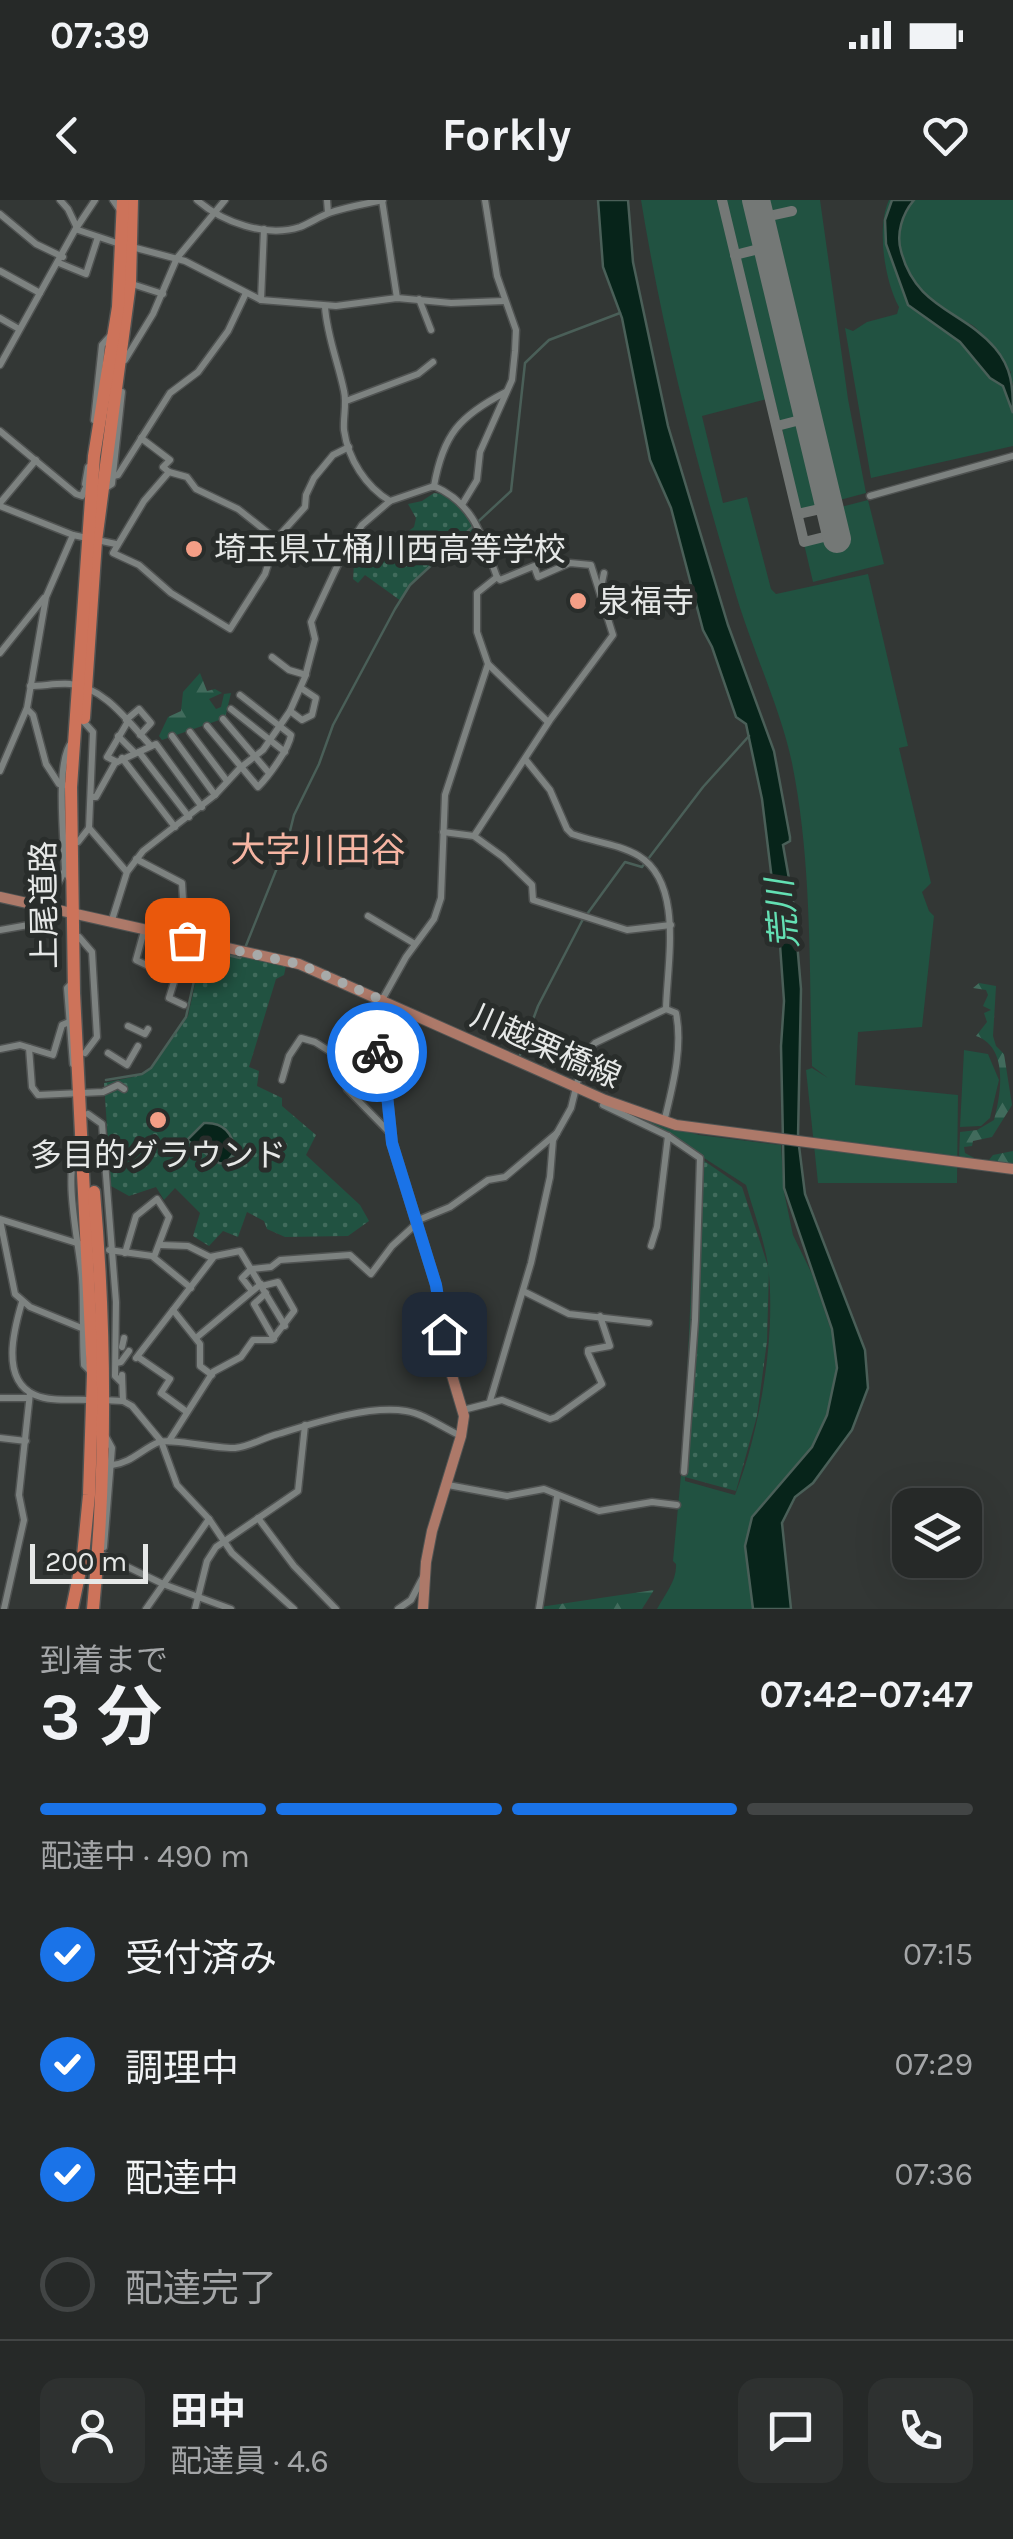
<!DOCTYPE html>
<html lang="ja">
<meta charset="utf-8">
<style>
body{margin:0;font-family:Karla,"Noto Sans JP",sans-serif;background:#2e3130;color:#f1f3f6;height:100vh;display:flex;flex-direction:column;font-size:38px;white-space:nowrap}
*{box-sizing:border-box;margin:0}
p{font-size:32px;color:#a4a6a8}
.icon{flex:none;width:55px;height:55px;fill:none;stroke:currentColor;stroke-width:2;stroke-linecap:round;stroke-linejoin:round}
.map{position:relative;height:1409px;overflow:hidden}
.details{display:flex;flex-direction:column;background:#262928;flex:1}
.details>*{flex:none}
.buttons{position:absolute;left:892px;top:1288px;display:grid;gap:20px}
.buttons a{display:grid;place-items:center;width:90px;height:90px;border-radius:20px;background:#262928;box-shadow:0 10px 40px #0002,0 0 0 2px #424545;font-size:50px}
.scale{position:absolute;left:30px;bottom:25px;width:118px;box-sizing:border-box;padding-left:10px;border:5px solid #e6e8e7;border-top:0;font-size:28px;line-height:35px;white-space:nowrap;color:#e6e8e7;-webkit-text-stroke:8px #292d2b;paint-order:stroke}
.pin{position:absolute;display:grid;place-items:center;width:85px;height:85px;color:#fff;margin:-42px;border-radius:20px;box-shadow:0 5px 15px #0006}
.courier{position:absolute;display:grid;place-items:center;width:100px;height:100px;margin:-50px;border:8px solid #1a73e8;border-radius:50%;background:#fff;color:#222;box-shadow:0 2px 12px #0007}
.summary em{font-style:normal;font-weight:700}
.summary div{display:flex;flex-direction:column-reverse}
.summary{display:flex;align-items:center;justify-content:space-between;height:170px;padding:0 40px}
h1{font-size:65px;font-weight:700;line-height:75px}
.bar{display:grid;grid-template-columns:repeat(4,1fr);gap:15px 10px;align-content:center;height:120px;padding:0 40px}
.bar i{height:12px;border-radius:8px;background:#424545}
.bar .active{background:#1a73e8}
.bar p{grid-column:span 4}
.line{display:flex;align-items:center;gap:25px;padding:0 40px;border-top:2px solid #424545}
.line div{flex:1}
.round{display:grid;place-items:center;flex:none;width:105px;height:105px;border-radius:20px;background:#2e3130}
ol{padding:0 40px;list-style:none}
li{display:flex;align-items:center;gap:30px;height:110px}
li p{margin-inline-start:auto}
li .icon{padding:10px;border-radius:50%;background:#1a73e8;color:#fff;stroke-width:4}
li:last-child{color:#a4a6a8}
li i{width:55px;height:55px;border:5px solid #424545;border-radius:50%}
.status{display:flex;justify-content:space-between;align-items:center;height:70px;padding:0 50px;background:#262928;direction:ltr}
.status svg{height:28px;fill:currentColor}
header{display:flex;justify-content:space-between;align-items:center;height:130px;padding:0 40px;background:#262928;font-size:45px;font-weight:700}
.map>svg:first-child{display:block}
.grass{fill:#215241}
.forest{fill:url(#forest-firs)}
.park{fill:url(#park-dots)}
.water{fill:#07241a;stroke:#4a5f58;stroke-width:2.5}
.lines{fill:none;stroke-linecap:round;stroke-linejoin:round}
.stream{stroke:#4a5f58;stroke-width:2.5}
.taxiway{stroke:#747876;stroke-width:10}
.runway{stroke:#747876;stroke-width:28}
.minor-casing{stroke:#505352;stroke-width:9}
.major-casing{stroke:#505352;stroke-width:12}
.highway-casing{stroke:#505352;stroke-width:15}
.minor{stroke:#7d8280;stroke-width:6}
.major{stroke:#ad7969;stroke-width:10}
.highway{stroke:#cd735a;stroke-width:12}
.done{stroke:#a7aaa9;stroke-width:10;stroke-dasharray:0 18}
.route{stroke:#1a73e8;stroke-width:12}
.poi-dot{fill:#f49e86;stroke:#292d2b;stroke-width:4}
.labels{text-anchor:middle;stroke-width:10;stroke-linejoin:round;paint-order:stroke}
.poi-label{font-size:32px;fill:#e6e8e7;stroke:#292d2b;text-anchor:start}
.street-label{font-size:32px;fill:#e6e8e7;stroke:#292d2b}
.neighbourhood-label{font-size:35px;fill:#f6b5a3;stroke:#292d2b}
.water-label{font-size:35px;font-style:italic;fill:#63e0b3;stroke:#292d2b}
</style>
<div class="status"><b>07:39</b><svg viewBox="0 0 49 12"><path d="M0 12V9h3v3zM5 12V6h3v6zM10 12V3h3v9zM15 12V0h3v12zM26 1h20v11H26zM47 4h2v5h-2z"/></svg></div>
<header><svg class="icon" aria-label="back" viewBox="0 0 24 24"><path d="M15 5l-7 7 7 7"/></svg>Forkly<svg class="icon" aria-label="heart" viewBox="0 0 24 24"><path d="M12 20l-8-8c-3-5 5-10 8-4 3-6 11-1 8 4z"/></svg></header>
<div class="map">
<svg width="1013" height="1409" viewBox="0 0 1013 1409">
<defs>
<pattern id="forest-firs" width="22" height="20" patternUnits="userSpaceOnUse" patternTransform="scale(2.5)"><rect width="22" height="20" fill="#215241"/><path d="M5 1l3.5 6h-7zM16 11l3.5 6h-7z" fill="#416b5c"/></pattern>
<pattern id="park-dots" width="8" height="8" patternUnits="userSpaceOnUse" patternTransform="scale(2.5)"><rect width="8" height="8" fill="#215241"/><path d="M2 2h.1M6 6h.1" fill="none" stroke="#416b5c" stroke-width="1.8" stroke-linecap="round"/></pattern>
</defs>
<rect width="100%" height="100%" fill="#333735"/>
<g class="grass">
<path d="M 641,0 L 719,0 L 767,199 L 702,216 L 723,303 L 747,297 L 771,389 L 776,394 L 868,374 L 908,546 L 899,548 L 931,683 L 922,692 L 929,711 L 934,716 L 922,827 L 858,832 L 855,885 L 958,895 L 957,983 L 818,983 L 806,870 L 812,868 L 828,878 L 812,866 C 809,765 812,662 792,563 C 781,510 753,451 737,398 C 697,267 663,135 641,0 Z"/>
<path d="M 726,0 L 749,0 L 759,45 L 738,51 Z"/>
<path d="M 763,0 L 820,0 L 848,199 L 866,293 L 836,301 Z"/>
<path d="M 889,0 L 892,0 L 885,20 L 886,44 L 908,105 L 960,142 L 990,178 L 1003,186 L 1013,213 L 1013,246 L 871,278 L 845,128 L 853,131 L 867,122 L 897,114 L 899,107 C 885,82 876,28 889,0 Z"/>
<path d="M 914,0 L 1013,0 L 1013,184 L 1009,177 L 1011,172 C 1000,157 990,143 977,129 C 971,122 958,120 951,117 C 912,93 880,41 914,0 Z"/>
<path d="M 761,52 L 801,216 L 780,221 L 739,58 Z"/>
<path d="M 802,225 L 821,305 L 800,310 L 782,228 Z"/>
<path d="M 868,300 L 884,364 L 813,382 L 804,344 L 845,338 L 837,308 Z"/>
<path d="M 964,850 L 988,854 L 999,880 L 990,918 L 981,926 L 960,927 Z"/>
<path d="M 645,920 L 699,935 L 781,945 L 784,992 L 793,1035 L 812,1074 L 832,1133 L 837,1172 L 822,1233 L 812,1251 L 752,1321 L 745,1350 L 753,1409 L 657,1409 C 665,1394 677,1381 676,1364 L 673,1361 L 684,1243 L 697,956 L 685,1281 L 735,1295 C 759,1233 775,1143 769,1075 C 767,1046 754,1014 746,985 Z"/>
</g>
<g class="forest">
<path d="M 200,473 L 207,491 L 215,489 L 222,493 L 209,499 L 216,509 L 221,507 L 224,494 L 231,493 L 225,518 L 162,540 L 159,536 L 168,517 L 181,511 L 183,492 Z"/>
<path d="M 979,783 L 996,786 L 993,836 L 996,846 L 1004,854 L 1012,905 L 992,937 L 973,941 L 972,946 L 964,947 L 965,953 L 976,959 L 989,960 L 993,955 L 1013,951 L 1013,966 L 959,959 L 960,932 L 977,930 L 994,920 C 1001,894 1009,847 976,836 L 987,822 L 984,813 L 991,810 L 983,806 L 988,795 L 986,790 L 973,788 Z"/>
<path d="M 654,1390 L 642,1409 L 539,1409 L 540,1407 Z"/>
</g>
<g class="park">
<path d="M 434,293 L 453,295 L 477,327 L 410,385 L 401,401 L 365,375 L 358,383 L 353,379 L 354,365 L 372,342 L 387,347 L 414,327 L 416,318 L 408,304 L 422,301 Z"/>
<path d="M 203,748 L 286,766 L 284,775 L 276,779 L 249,867 L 259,871 L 257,886 L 282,898 L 282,906 L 316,935 L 306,955 L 360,1005 L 369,1021 L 348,1036 L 285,1037 L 267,1029 L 264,1021 L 247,1012 L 238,1037 L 223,1031 L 209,1046 L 193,1036 L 200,1013 L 175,988 L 164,1000 L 156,987 L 129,996 L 111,986 L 104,883 L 142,875 L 152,868 L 188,816 Z"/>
<path d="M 700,958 L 742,987 L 769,1069 L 767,1141 L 757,1216 L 736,1291 L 685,1277 Z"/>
</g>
<g class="water">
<path d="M 598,0 L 628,0 L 633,62 L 668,226 L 728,425 L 774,551 L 790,637 L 790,641 L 783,645 L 794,707 L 801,789 L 798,938 L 805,994 L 865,1150 L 868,1188 L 852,1230 L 813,1283 L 795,1297 L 782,1323 L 791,1409 L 753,1409 L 745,1346 L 752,1317 L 812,1247 L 827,1215 L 837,1168 L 832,1129 L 784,988 L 781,846 L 784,801 L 780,745 L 762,599 L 746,524 L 736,517 L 712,447 L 703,430 L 671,308 L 650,260 L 622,118 L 603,67 Z"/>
<path d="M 892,0 L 914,0 C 902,14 896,34 901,51 C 916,109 963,110 995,148 C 1012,168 1013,187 1013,213 L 1003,186 L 990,178 L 960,142 L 908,105 L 886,44 L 885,20 Z"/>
<path d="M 204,923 C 223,922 233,933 235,952 L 225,964 L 219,963 L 187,940 Z"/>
</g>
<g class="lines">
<g class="stream">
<path d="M 245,748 L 287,643 L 294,615 L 319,564 L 333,525 L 395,409 L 410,385 L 511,291 L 525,163 L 549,140 L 620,113"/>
<path d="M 520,855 L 538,806 L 582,721 L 625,662 L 642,667 L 703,587 L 749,536"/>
<path d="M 106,880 L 142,874 L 151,868 L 186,817 L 201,749 L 240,758 L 242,755"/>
</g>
<g class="taxiway">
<path d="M 722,0 L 804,342 L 836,334"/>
<path d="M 760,18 L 792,11"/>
<path d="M 735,55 L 767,47"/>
<path d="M 777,226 L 808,218"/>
<path d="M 798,314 L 829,307"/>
</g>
<path class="runway" d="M 756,0 L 837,339"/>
<g class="minor-casing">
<g id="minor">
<path d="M 60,0 L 68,9 L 78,30 L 120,44"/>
<path d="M 113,0 L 122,13"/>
<path d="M 197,0 C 222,22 266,38 300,27 C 310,23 319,17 329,13 C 346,7 365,4 383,0"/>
<path d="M 327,0 L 328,13"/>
<path d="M 382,0 L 397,98"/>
<path d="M 0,14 L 36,44 L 63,57"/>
<path d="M 132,47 L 185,61 L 261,100 L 336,106 L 397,98 L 451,103 L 504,101"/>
<path d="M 59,63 L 86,74 L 98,37"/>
<path d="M 0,71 L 40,93"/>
<path d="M 132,84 L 163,94"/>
<path d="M 419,99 L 431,130"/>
<path d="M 261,100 L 264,29"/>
<path d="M 325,107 C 327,136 338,162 344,191 C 347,204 343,217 344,230 C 348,259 366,287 390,301"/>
<path d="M 0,118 L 19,129"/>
<path d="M 125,160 L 153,114 L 177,58 L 225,0"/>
<path d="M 0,165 L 75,30 L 95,0"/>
<path d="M 346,201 L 418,174 L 433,162"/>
<path d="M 94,220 L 102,145 L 110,136"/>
<path d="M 0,231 L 76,294 L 82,296 L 85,289"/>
<path d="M 141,238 L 170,260 L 163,267 L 169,272"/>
<path d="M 88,267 L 85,284 L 90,293"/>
<path d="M 113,276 L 118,275 L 170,193 L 198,172 L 228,131 L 246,93"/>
<path d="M 434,286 C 443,235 459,216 506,192"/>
<path d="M 104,289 L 112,284 L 122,192"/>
<path d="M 870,296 L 1013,256"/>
<path d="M 0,303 L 36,260"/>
<path d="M 463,303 L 477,280 L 480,252 L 512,180 L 515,151 L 516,130 L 497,76 L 485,0"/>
<path d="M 0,306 L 73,335 L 116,344"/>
<path d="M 276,339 L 238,309 L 196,289 L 187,277 L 169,272 L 144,301 L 113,353 L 139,365 L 171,393 L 230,429 L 265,374 L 276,339 L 305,307 L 306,295 L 314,278 L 333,255 L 349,247"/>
<path d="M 601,387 L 604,373"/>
<path d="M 0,453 L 44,398"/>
<path d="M 272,457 L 289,470 L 306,475"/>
<path d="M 489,465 L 548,522"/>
<path d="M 30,486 C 43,486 57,483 70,484 C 105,487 129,523 151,546"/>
<path d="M 27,509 L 33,515 L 46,564 L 59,584 L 64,585"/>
<path d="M 231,509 L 285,552"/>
<path d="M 290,511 L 302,520 L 312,515 L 316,498 L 301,488"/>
<path d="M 223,519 L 269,573"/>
<path d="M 126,520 L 139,509 L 151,523 L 140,535"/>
<path d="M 83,521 L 93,532 L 89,628 L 126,671"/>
<path d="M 207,526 L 258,587 C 268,577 289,549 291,535 L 240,495"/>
<path d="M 190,532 L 227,581"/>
<path d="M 118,536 L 135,553"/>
<path d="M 172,536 L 215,595"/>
<path d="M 139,552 L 189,617"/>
<path d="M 122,558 L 175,627"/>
<path d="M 525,559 L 550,590 L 567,629 L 572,634 C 594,642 619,644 639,656 C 684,684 667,764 666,809"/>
<path d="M 117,562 L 107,557 L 127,523"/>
<path d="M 0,571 L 27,508 L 46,397 L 73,335"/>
<path d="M 91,597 L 96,597 L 115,563 L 156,544 L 202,607"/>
<path d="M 443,632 L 474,636 L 503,657 L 532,685 L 533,700 L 627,730 L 671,725"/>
<path d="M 78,642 L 89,628"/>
<path d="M 136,659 L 182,683 L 183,699 L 167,734"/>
<path d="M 70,680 L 65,670 C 64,643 55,559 72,542"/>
<path d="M 46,707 L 65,670"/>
<path d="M 368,716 L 415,744"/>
<path d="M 111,723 L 127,672 L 143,651 L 215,595 L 240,568 L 263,550 L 290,511 L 305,477 L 315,439 L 311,422 L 342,356 L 362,325 L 390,301 L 434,286 C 475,304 482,337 497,377"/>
<path d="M 0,730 L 34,724 L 41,711"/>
<path d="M 144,731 L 136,760 L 173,778"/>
<path d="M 79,737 L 92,752 L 97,837 L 85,853"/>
<path d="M 164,773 L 173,752 L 183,754"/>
<path d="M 71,784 L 67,788 L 73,864"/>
<path d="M 382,800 L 406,757 L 434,719 L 441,698 L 445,595 L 488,464 L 477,432 L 477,393 L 497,377 L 500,380 L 534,366 L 538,377 L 570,363 L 591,365 L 613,435 L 550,520 L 474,636"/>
<path d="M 184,805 L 169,798 L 187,740"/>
<path d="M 128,826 L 145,834 L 148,829"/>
<path d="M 376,842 L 349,846 L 337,856 L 347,889 L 390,933"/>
<path d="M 29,848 L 32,887 L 38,895 L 103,892 L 118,885 L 124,889"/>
<path d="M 0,849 L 20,845 L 53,855 L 62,825 L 69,822"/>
<path d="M 108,853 L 127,865 L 138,846"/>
<path d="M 282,880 L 289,856 L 301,838 L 315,842 L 337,856"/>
<path d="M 605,900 L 603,905 L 668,936 L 700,958 L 695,1120 L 684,1272"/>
<path d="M 88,914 L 102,924 L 116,1102 L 115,1176 L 121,1182"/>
<path d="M 79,947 C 61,968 80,1049 82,1078 C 84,1107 82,1136 84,1165 L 92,1173"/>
<path d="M 0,1019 L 80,1044"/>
<path d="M 0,1020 L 15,1094 L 30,1107 L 84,1129"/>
<path d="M 416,1021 L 450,1007 L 488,980 L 505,977 L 557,933"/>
<path d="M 161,1045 L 188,1046 L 210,1057 L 240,1051 L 285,1126"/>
<path d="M 651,1046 L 657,1027 L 668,936"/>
<path d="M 109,1050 L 152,1056 L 191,1088"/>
<path d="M 125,1053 L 136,1016 L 157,999 L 169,1017 L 154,1057"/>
<path d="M 262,1086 L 278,1082 L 294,1110"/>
<path d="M 252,1091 L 242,1078 L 251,1069 L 271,1067 L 280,1060 L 350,1055 L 371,1074 L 392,1046 L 416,1024"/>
<path d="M 523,1091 L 569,1114 L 649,1123"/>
<path d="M 266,1093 L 254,1104 L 274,1139"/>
<path d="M 22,1102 C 14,1129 0,1180 35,1195 C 51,1202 73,1199 90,1200"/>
<path d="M 173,1110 L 200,1144 L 200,1166 L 212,1175"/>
<path d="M 196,1138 L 261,1084"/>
<path d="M 122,1147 L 124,1138"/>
<path d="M 138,1157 L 170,1179 L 161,1193 L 187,1212"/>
<path d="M 136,1158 L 213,1058"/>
<path d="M 116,1163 L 121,1162 L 129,1151"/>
<path d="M 122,1175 L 123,1201"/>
<path d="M 0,1198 L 28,1198"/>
<path d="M 102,1200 L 123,1201 L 132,1206 L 161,1241 L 177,1285 L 209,1319 L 232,1353 L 294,1409"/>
<path d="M 490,1201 L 531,1063 L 550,977 L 553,940 L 571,908 L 584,855 L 595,843 L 666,809 L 676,813 C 683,847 673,885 665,918"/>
<path d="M 463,1210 L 502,1200 L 550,1219 L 556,1217 L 602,1184 L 588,1153 L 588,1150 L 610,1146 L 600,1116"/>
<path d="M 0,1238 L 26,1241"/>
<path d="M 169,1241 L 213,1172 L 241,1157 L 253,1140 L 272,1140 L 294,1111"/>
<path d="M 112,1265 C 131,1263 142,1249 159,1242 C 170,1238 216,1249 235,1248 C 252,1246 262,1238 278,1234 C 314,1223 368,1205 406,1211 C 425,1214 443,1228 461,1236"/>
<path d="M 448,1285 L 507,1296 L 544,1289 L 599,1311 L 652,1302 L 677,1305"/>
<path d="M 258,1318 L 294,1366 L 336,1409"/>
<path d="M 104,1347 L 112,1248 L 106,1237"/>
<path d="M 103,1355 L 163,1384 L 231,1409"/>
<path d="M 4,1409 L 24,1320 L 19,1295 L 30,1193"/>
<path d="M 146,1409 L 209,1319"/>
<path d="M 195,1409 L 207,1361 L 216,1347 L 298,1291 L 305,1225"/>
<path d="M 398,1409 L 411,1400 L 423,1377"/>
<path d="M 539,1409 L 557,1297"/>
</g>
</g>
<g class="major-casing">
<g id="major">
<path d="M 0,697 L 299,764 L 605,900 L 676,925 L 1013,969"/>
<path d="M 382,800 L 375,834 L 387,895 L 392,943 L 436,1085 L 448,1162 L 464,1216 L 461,1236 L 432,1331 L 426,1362 L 423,1409"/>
</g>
</g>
<g class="highway-casing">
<g id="highway">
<path d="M 84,518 L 96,341 L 130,83 L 132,0"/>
<path d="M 72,1409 L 83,1356 L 89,1295 L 93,1174 L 74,793 L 71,587 L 94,256 L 118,107 L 123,0"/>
<path d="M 93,1409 C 107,1269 106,1133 94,992"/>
</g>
</g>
<use href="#minor" class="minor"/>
<use href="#major" class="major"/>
<use href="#highway" class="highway"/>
</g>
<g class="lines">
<path class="done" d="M 187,740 L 299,764 L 382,800 L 375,822 L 377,852"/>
<path class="route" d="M 377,852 L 387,895 L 392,943 L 436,1085 L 444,1134"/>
</g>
<g class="poi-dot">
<circle cx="194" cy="349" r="10"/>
<circle cx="578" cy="401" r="10"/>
<circle cx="158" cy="920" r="10"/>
</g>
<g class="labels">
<g class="poi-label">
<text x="214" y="360">埼玉県立桶川西高等学校</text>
<text x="598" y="412">泉福寺</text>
<text x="158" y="966" text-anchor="middle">多目的グラウンド</text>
</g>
<g class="street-label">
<text transform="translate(44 705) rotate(-91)" y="11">上尾道路</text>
<text transform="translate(546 846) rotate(24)" y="11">川越栗橋線</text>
</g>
<g class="neighbourhood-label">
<text x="318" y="662">大字川田谷</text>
</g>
<g class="water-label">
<text transform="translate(782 714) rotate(-95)" y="12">荒川</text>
</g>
</g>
</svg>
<div class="buttons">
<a><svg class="icon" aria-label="layers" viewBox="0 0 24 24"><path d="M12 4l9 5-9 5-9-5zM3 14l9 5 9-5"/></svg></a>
</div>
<div class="scale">200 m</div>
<div class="pin" style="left:187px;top:740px;background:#ea580c"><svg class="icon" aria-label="bag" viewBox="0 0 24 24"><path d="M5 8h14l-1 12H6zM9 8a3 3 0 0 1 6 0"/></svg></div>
<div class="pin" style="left:444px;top:1134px;background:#1f2937"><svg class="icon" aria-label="home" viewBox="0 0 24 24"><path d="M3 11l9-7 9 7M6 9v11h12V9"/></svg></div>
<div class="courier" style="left:377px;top:852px"><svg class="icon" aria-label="bike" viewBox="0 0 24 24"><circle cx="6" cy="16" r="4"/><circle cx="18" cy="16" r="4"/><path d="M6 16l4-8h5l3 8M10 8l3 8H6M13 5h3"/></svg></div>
</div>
<section class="details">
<div class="summary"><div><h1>3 分</h1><p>到着まで</p></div><em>07:42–07:47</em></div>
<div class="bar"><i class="active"></i><i class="active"></i><i class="active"></i><i></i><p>配達中 · 490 m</p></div>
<ol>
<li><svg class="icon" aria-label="check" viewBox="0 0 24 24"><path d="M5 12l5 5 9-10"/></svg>受付済み<p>07:15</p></li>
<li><svg class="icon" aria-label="check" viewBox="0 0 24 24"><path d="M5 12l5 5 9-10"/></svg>調理中<p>07:29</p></li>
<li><svg class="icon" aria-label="check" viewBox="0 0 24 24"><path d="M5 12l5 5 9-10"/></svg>配達中<p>07:36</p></li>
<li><i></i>配達完了</li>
</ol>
<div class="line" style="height:180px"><a class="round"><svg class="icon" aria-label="person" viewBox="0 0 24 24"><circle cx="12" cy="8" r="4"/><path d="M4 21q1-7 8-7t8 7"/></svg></a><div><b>田中</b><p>配達員 · 4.6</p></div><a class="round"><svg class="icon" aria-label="chat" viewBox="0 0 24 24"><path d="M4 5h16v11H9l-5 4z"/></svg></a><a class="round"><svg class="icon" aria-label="phone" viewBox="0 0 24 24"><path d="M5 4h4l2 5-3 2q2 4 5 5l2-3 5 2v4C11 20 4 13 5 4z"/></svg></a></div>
</section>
